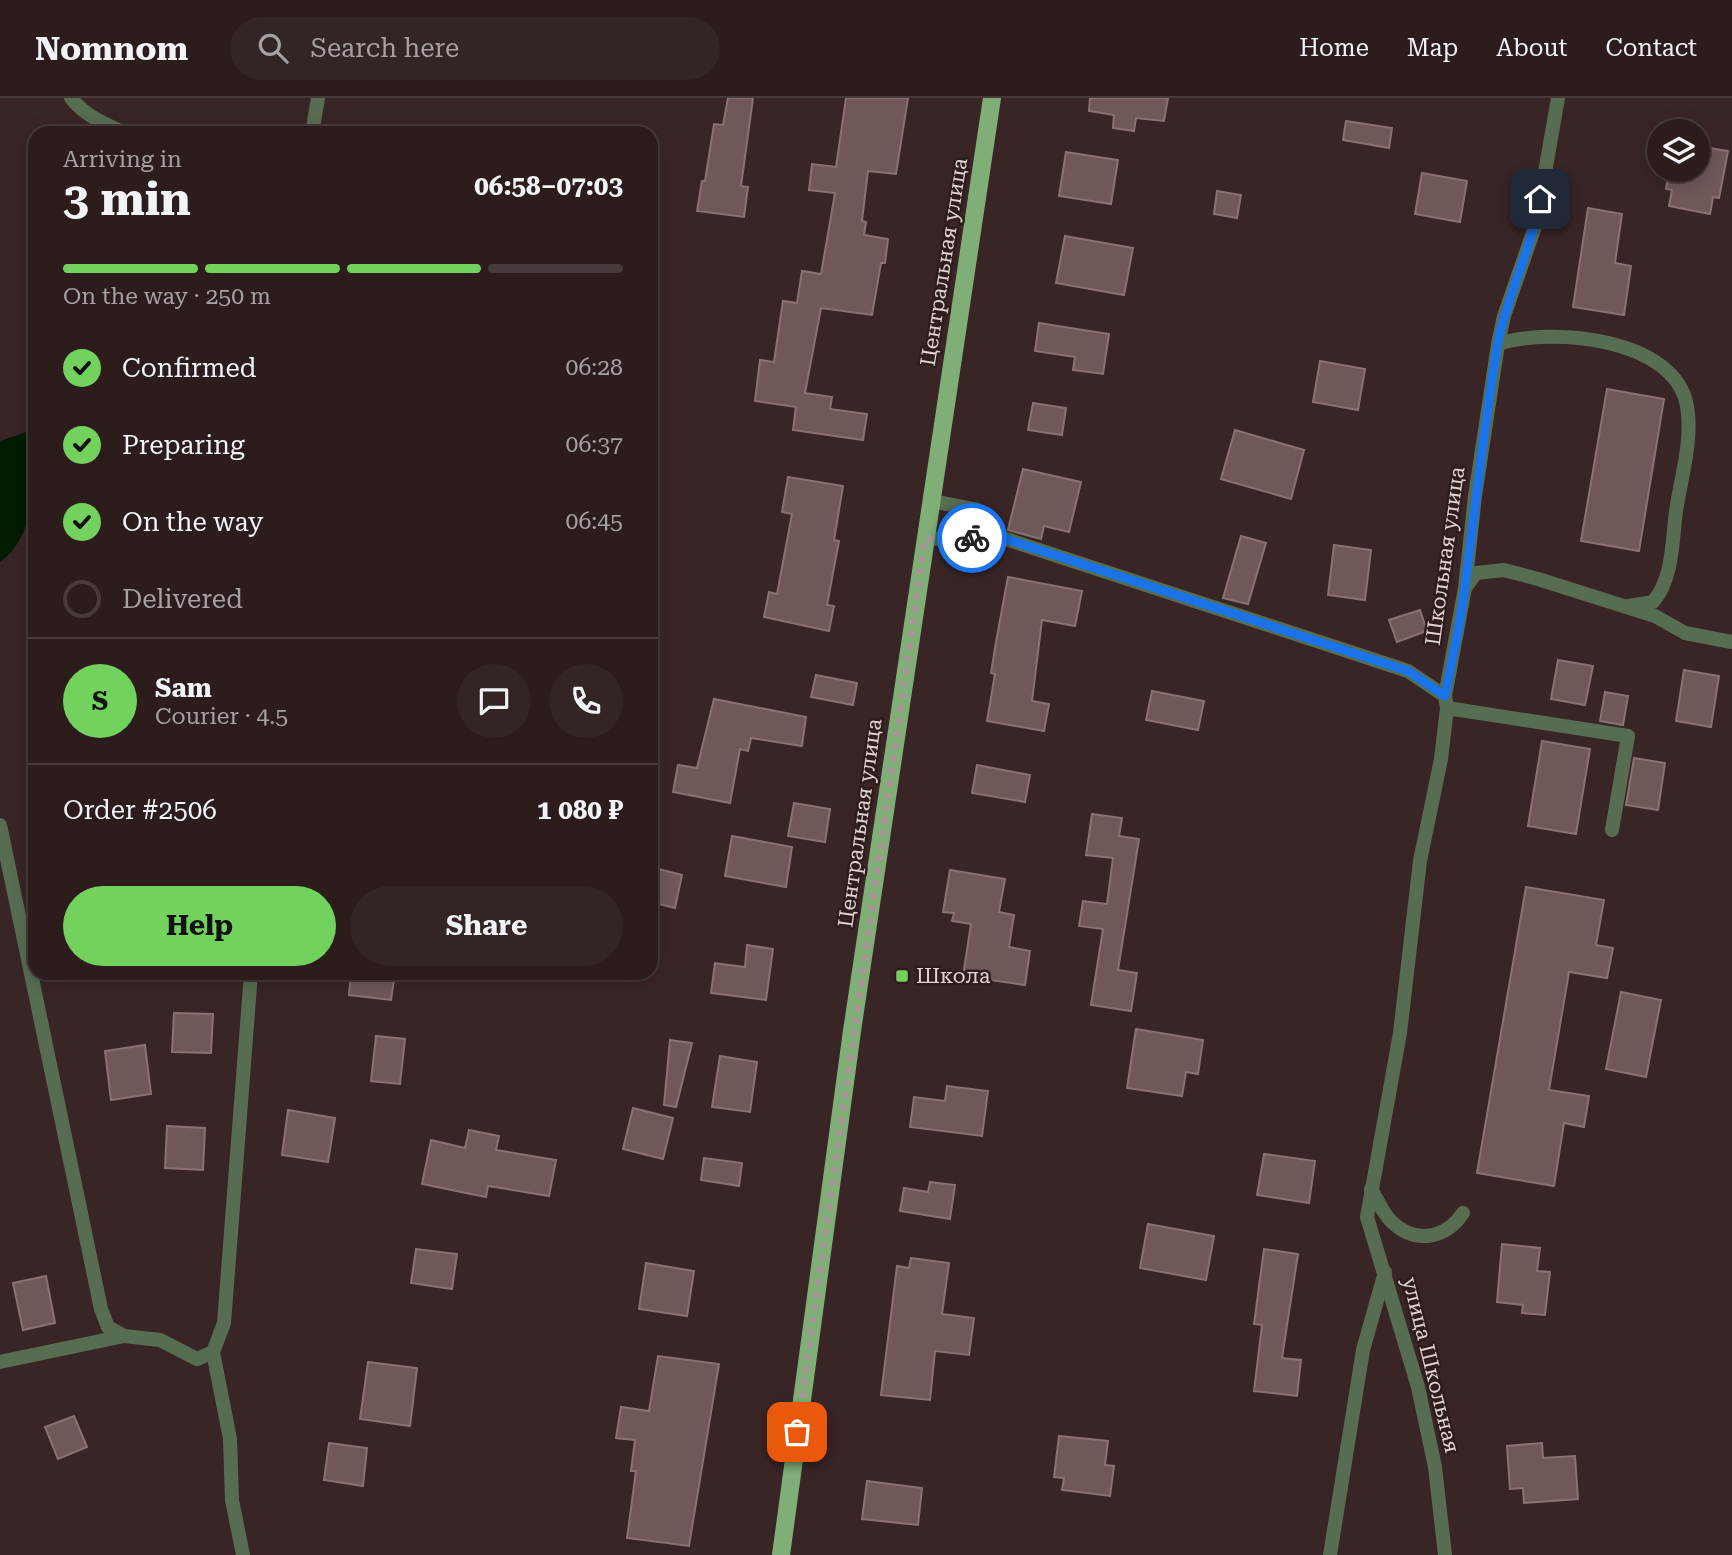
<!DOCTYPE html>
<meta charset="utf-8">
<style>
body{margin:0;font-family:"Roboto Serif",serif;background:#342525;color:#f1f3f6;height:100vh;display:flex;flex-direction:column;font-size:26px;white-space:nowrap}
*{box-sizing:border-box;margin:0}
p{font-size:23px;color:#a6a1a3}
.icon{flex:none;width:38px;height:38px;fill:none;stroke:currentColor;stroke-width:2;stroke-linecap:round;stroke-linejoin:round}
.map{position:relative;flex:1;overflow:hidden}
.details{position:absolute;left:28px;top:28px;width:630px;height:854px;display:flex;flex-direction:column;background:#2c1c1c;border-radius:21px;box-shadow:0 4px 18px #0003,0 0 0 2px #483a3b}
.details>*{flex:none}
.controls{position:absolute;left:1647px;top:21px;display:grid;gap:14px}
.controls a{display:grid;place-items:center;width:63px;height:63px;border-radius:50%;background:#2c1c1c;box-shadow:0 4px 18px #0003,0 0 0 2px #483a3b;font-size:35px}
.pin{position:absolute;display:grid;place-items:center;width:60px;height:60px;color:#fff;margin:-30px;border-radius:14px;box-shadow:0 4px 10px #0006}
.courier{position:absolute;display:grid;place-items:center;width:70px;height:70px;margin:-35px;border:5px solid #1a73e8;border-radius:50%;background:#fff;color:#222;box-shadow:0 2px 9px #0007}
.head em{font-style:normal;font-weight:700}
.head div{display:flex;flex-direction:column-reverse}
.head{display:flex;align-items:center;justify-content:space-between;height:119px;padding:0 35px}
h1{font-size:46px;font-weight:700;line-height:52px}
.bar{display:grid;grid-template-columns:repeat(4,1fr);gap:10px 7px;align-content:center;height:84px;padding:0 35px}
.bar i{height:9px;border-radius:5px;background:#483a3b}
.bar .selected{background:#72d25d}
.bar p{grid-column:span 4}
.line{display:flex;align-items:center;gap:18px;padding:0 35px;border-top:2px solid #483a3b}
.line div{flex:1}
.round{display:grid;place-items:center;flex:none;width:74px;height:74px;border-radius:37px;background:#342525}
ol{padding:0 35px;list-style:none}
li{display:flex;align-items:center;gap:21px;height:77px}
li p{margin-inline-start:auto}
li .icon{padding:7px;border-radius:50%;background:#72d25d;color:#111;stroke-width:4}
li:last-child{color:#a6a1a3}
li i{width:38px;height:38px;border:4px solid #483a3b;border-radius:50%}
.primary-button{display:flex;gap:14px;margin-top:auto;padding:14px 35px}
.primary-button a{flex:1;height:80px;border-radius:42px;background:#72d25d;color:#111;font-size:28px;font-weight:700;line-height:80px;text-align:center}
.primary-button a+a{background:#342525;color:#f1f3f6}
header{display:flex;align-items:center;gap:42px;box-sizing:border-box;height:98px;padding:0 35px;background:#2c1c1c;border-bottom:2px solid #483a3b}
header strong{font-size:33px}
nav{display:flex;gap:38px;margin-inline-start:auto;font-size:24px}
.search{width:490px;height:63px;background:#342525;display:flex;align-items:center;gap:18px;box-sizing:border-box;padding:0 24px;border-radius:38px;color:#a6a1a3;font-size:26px}
.map>svg:first-child{display:block}
.water{fill:#021c00}
.building{fill:#705859;stroke:#8b7272;stroke-width:2}
.lines{fill:none;stroke-linecap:round;stroke-linejoin:round}
.lane{stroke:#576d52;stroke-width:14}
.street{stroke:#576d52;stroke-width:14}
.primary{stroke:#80ae77;stroke-width:18}
.done{stroke:#a79696;stroke-width:7;stroke-dasharray:0 12.6}
.route{stroke:#1a73e8;stroke-width:9}
.poi-dot{fill:#72d25d;stroke:#2f1c1d;stroke-width:2.5}
.labels{text-anchor:middle;stroke-width:5;stroke-linejoin:round;paint-order:stroke}
.street-label{font-size:21px;fill:#e1d3d3;stroke:#2f1c1d}
.poi-label{font-size:21px;fill:#e1d3d3;stroke:#2f1c1d;text-anchor:start}
</style>
<header>
<strong>Nomnom</strong>
<div class="search"><svg class="icon" aria-label="search" viewBox="0 0 24 24"><circle cx="10" cy="10" r="6"/><path d="M15 15l6 6"/></svg>Search here</div>
<nav><a>Home</a><a>Map</a><a>About</a><a>Contact</a></nav>
</header>
<div class="map">
<svg width="1732" height="1457" viewBox="0 0 1732 1457">
<rect width="100%" height="100%" fill="#3a2526"/>
<path class="water" d="M 35,331 C 35,372 38,438 0,464 L 0,343 Z"/>
<g class="building">
<path d="M 728,0 L 753,0 L 741,88 L 748,89 L 744,119 L 697,113 L 702,83 L 705,83 L 714,26 L 723,27 Z"/>
<path d="M 846,0 L 908,0 L 896,76 L 868,73 L 862,123 L 866,124 L 864,137 L 888,141 L 885,165 L 881,165 L 872,217 L 821,210 L 805,295 L 832,299 L 830,311 L 867,316 L 863,342 L 793,332 L 796,309 L 755,303 L 760,262 L 774,264 L 783,203 L 797,205 L 802,173 L 821,176 L 835,95 L 809,92 L 812,66 L 836,69 Z"/>
<path d="M 1090,0 L 1168,0 L 1164,23 L 1136,20 L 1134,33 L 1113,30 L 1114,17 L 1089,13 Z"/>
<path d="M 1346,23 L 1392,30 L 1389,50 L 1343,42 Z"/>
<path d="M 1698,48 L 1728,53 L 1719,100 L 1713,99 L 1710,116 L 1669,108 L 1672,92 L 1666,91 L 1669,72 L 1698,72 Z"/>
<path d="M 1066,54 L 1118,62 L 1111,106 L 1059,98 Z"/>
<path d="M 1422,75 L 1467,83 L 1460,124 L 1415,116 Z"/>
<path d="M 1217,93 L 1241,97 L 1237,120 L 1214,116 Z"/>
<path d="M 1588,110 L 1622,116 L 1615,165 L 1631,168 L 1624,217 L 1573,209 Z"/>
<path d="M 1065,138 L 1133,150 L 1124,197 L 1056,185 Z"/>
<path d="M 1039,225 L 1109,236 L 1103,276 L 1073,272 L 1075,259 L 1035,253 Z"/>
<path d="M 1320,263 L 1365,271 L 1358,312 L 1313,304 Z"/>
<path d="M 1607,291 L 1664,301 L 1639,453 L 1581,443 Z"/>
<path d="M 1033,305 L 1066,310 L 1062,337 L 1028,332 Z"/>
<path d="M 1235,332 L 1304,352 L 1291,401 L 1221,381 Z"/>
<path d="M 1023,371 L 1081,384 L 1069,434 L 1044,428 L 1041,441 L 1008,432 Z"/>
<path d="M 788,379 L 843,388 L 834,442 L 839,443 L 827,507 L 834,508 L 829,533 L 764,519 L 769,494 L 777,496 L 792,416 L 782,414 Z"/>
<path d="M 1241,438 L 1266,445 L 1248,506 L 1223,500 Z"/>
<path d="M 1334,447 L 1371,452 L 1365,502 L 1328,497 Z"/>
<path d="M 1008,479 L 1082,493 L 1075,528 L 1042,522 L 1032,603 L 1049,606 L 1044,633 L 987,623 L 995,576 L 991,575 L 996,544 Z"/>
<path d="M 1420,512 L 1427,533 L 1397,544 L 1389,522 Z"/>
<path d="M 1558,562 L 1593,568 L 1585,607 L 1551,601 Z"/>
<path d="M 1684,572 L 1719,578 L 1711,629 L 1676,623 Z"/>
<path d="M 816,577 L 857,585 L 853,607 L 811,599 Z"/>
<path d="M 1152,593 L 1204,603 L 1198,632 L 1146,622 Z"/>
<path d="M 1605,594 L 1628,598 L 1623,627 L 1600,623 Z"/>
<path d="M 714,601 L 806,619 L 802,648 L 751,640 L 748,653 L 740,651 L 730,705 L 673,694 L 678,667 L 697,670 Z"/>
<path d="M 1542,643 L 1590,651 L 1576,736 L 1528,728 Z"/>
<path d="M 1634,660 L 1665,665 L 1658,712 L 1626,707 Z"/>
<path d="M 977,667 L 1030,677 L 1025,704 L 972,695 Z"/>
<path d="M 794,705 L 830,711 L 825,744 L 788,738 Z"/>
<path d="M 1092,716 L 1122,720 L 1119,738 L 1139,741 L 1118,872 L 1137,875 L 1131,913 L 1091,907 L 1103,831 L 1079,828 L 1083,803 L 1107,806 L 1113,760 L 1086,757 Z"/>
<path d="M 732,738 L 792,749 L 786,789 L 725,778 Z"/>
<path d="M 651,769 L 682,777 L 675,810 L 651,804 Z"/>
<path d="M 950,772 L 1005,781 L 999,814 L 1014,817 L 1009,849 L 1030,853 L 1025,887 L 963,878 L 971,826 L 952,823 L 954,815 L 943,814 Z"/>
<path d="M 1526,789 L 1604,802 L 1596,847 L 1613,850 L 1607,880 L 1569,874 L 1549,992 L 1589,998 L 1584,1029 L 1564,1025 L 1554,1088 L 1477,1075 Z"/>
<path d="M 747,847 L 773,851 L 766,902 L 711,895 L 715,865 L 745,869 Z"/>
<path d="M 351,875 L 395,875 L 391,902 L 349,897 Z"/>
<path d="M 1621,894 L 1661,902 L 1646,979 L 1606,971 Z"/>
<path d="M 174,915 L 213,916 L 211,955 L 172,954 Z"/>
<path d="M 1136,931 L 1203,942 L 1198,976 L 1186,974 L 1182,998 L 1127,990 Z"/>
<path d="M 376,938 L 405,941 L 400,986 L 371,983 Z"/>
<path d="M 670,942 L 692,945 L 676,1009 L 664,1007 Z"/>
<path d="M 145,947 L 151,996 L 111,1002 L 105,953 Z"/>
<path d="M 720,958 L 757,964 L 750,1014 L 712,1009 Z"/>
<path d="M 947,988 L 988,993 L 982,1038 L 910,1029 L 914,999 L 945,1003 Z"/>
<path d="M 633,1010 L 673,1020 L 663,1061 L 623,1051 Z"/>
<path d="M 288,1012 L 335,1020 L 328,1064 L 282,1057 Z"/>
<path d="M 167,1028 L 205,1030 L 203,1072 L 165,1070 Z"/>
<path d="M 469,1032 L 499,1038 L 496,1052 L 556,1062 L 549,1098 L 488,1088 L 486,1099 L 422,1086 L 431,1042 L 465,1050 Z"/>
<path d="M 1264,1056 L 1315,1063 L 1309,1105 L 1257,1097 Z"/>
<path d="M 704,1060 L 742,1065 L 739,1088 L 701,1082 Z"/>
<path d="M 930,1084 L 955,1087 L 950,1121 L 900,1113 L 904,1090 L 928,1094 Z"/>
<path d="M 1148,1126 L 1214,1138 L 1206,1182 L 1140,1170 Z"/>
<path d="M 1502,1146 L 1540,1150 L 1537,1173 L 1550,1174 L 1545,1217 L 1522,1215 L 1523,1207 L 1497,1204 Z"/>
<path d="M 416,1151 L 457,1156 L 452,1191 L 411,1185 Z"/>
<path d="M 1264,1151 L 1298,1156 L 1282,1260 L 1301,1262 L 1297,1298 L 1254,1293 L 1262,1227 L 1254,1226 Z"/>
<path d="M 911,1160 L 949,1165 L 942,1216 L 974,1220 L 969,1257 L 935,1253 L 930,1302 L 881,1297 L 897,1168 L 909,1170 Z"/>
<path d="M 646,1165 L 694,1173 L 687,1218 L 639,1211 Z"/>
<path d="M 46,1178 L 55,1225 L 23,1232 L 13,1185 Z"/>
<path d="M 658,1258 L 719,1266 L 689,1448 L 627,1440 L 636,1373 L 631,1373 L 635,1342 L 616,1340 L 621,1309 L 649,1313 Z"/>
<path d="M 368,1264 L 417,1270 L 410,1328 L 360,1321 Z"/>
<path d="M 74,1318 L 87,1349 L 58,1361 L 45,1329 Z"/>
<path d="M 1059,1338 L 1108,1343 L 1105,1367 L 1114,1368 L 1110,1398 L 1062,1392 L 1064,1380 L 1054,1379 Z"/>
<path d="M 329,1345 L 367,1350 L 363,1388 L 324,1382 Z"/>
<path d="M 1542,1345 L 1543,1360 L 1575,1358 L 1578,1401 L 1524,1405 L 1523,1390 L 1510,1391 L 1507,1348 Z"/>
<path d="M 867,1383 L 922,1390 L 918,1427 L 862,1421 Z"/>
</g>
<g class="lines">
<g class="lane">
<path d="M 1498,246 C 1550,229 1675,239 1687,308 C 1693,341 1681,380 1676,413 C 1672,444 1673,481 1653,504 L 1629,508"/>
<path d="M 931,403 L 978,412"/>
<path d="M 1447,610 L 1628,638 L 1612,732"/>
<path d="M 1371,1091 C 1378,1102 1383,1116 1392,1124 C 1416,1147 1446,1140 1463,1115"/>
<path d="M 0,1264 L 124,1238 L 160,1242 L 197,1261 L 213,1254"/>
<path d="M 1330,1457 L 1363,1252 L 1385,1174"/>
</g>
<g class="street">
<path d="M 71,0 C 85,18 105,26 125,35"/>
<path d="M 312,35 L 318,0"/>
<path d="M 925,441 L 1003,440 L 1408,573 L 1445,598"/>
<path d="M 1466,489 L 1476,475 L 1504,472 L 1538,481 L 1655,518 L 1685,535 L 1732,544"/>
<path d="M 0,727 L 101,1211 L 108,1229 L 124,1238"/>
<path d="M 243,1457 L 232,1402 L 230,1341 L 213,1254 L 224,1225 L 251,875"/>
<path d="M 1445,1457 L 1435,1369 L 1418,1289 L 1367,1119 L 1400,935 L 1420,763 L 1441,661 L 1447,610 L 1445,598 L 1465,490 L 1475,398 L 1498,246 L 1504,218 L 1536,126 L 1558,0"/>
</g>
<path class="primary" d="M 781,1457 L 852,933 L 992,0"/>
</g>
<g class="lines">
<path class="done" d="M 797,1334 L 925,441 L 972,440"/>
<path class="route" d="M 972,440 L 1003,440 L 1408,573 L 1445,598 C 1452,561 1461,524 1465,488 C 1476,406 1484,325 1498,244 C 1508,195 1532,150 1540,101"/>
</g>
<rect class="poi-dot" x="895" y="871" width="14" height="14" rx="3.5"/>
<g class="labels">
<g class="street-label">
<text transform="translate(944 164) rotate(-81)" y="7">Центральная улица</text>
<text transform="translate(1445 458) rotate(-82)" y="7">Школьная улица</text>
<text transform="translate(860 725) rotate(-82)" y="7">Центральная улица</text>
<text transform="translate(1431 1267) rotate(76)" y="7">улица Школьная</text>
</g>
<g class="poi-label">
<text x="916" y="885">Школа</text>
</g>
</g>
</svg>
<div class="controls">
<a><svg class="icon" aria-label="layers" viewBox="0 0 24 24"><path d="M12 4l9 5-9 5-9-5zM3 14l9 5 9-5"/></svg></a>
</div>
<div class="pin" style="left:797px;top:1334px;background:#ea580c"><svg class="icon" aria-label="bag" viewBox="0 0 24 24"><path d="M5 8h14l-1 12H6zM9 8a3 3 0 0 1 6 0"/></svg></div>
<div class="pin" style="left:1540px;top:101px;background:#1f2937"><svg class="icon" aria-label="home" viewBox="0 0 24 24"><path d="M3 11l9-7 9 7M6 9v11h12V9"/></svg></div>
<div class="courier" style="left:972px;top:440px"><svg class="icon" aria-label="bike" viewBox="0 0 24 24"><circle cx="6" cy="16" r="4"/><circle cx="18" cy="16" r="4"/><path d="M6 16l4-8h5l3 8M10 8l3 8H6M13 5h3"/></svg></div>
<section class="details">
<div class="head"><div><h1>3 min</h1><p>Arriving in</p></div><em>06:58–07:03</em></div>
<div class="bar"><i class="selected"></i><i class="selected"></i><i class="selected"></i><i></i><p>On the way · 250 m</p></div>
<ol>
<li><svg class="icon" aria-label="check" viewBox="0 0 24 24"><path d="M5 12l5 5 9-10"/></svg>Confirmed<p>06:28</p></li>
<li><svg class="icon" aria-label="check" viewBox="0 0 24 24"><path d="M5 12l5 5 9-10"/></svg>Preparing<p>06:37</p></li>
<li><svg class="icon" aria-label="check" viewBox="0 0 24 24"><path d="M5 12l5 5 9-10"/></svg>On the way<p>06:45</p></li>
<li><i></i>Delivered</li>
</ol>
<div class="line" style="height:126px"><b class="round" style="background:#72d25d;color:#111">S</b><div><b>Sam</b><p>Courier · 4.5</p></div><a class="round"><svg class="icon" aria-label="chat" viewBox="0 0 24 24"><path d="M4 5h16v11H9l-5 4z"/></svg></a><a class="round"><svg class="icon" aria-label="phone" viewBox="0 0 24 24"><path d="M5 4h4l2 5-3 2q2 4 5 5l2-3 5 2v4C11 20 4 13 5 4z"/></svg></a></div>
<div class="line" style="height:91px"><div>Order #2506</div><b>1 080 ₽</b></div>
<div class="primary-button"><a>Help</a><a>Share</a></div>
</section>
</div>
